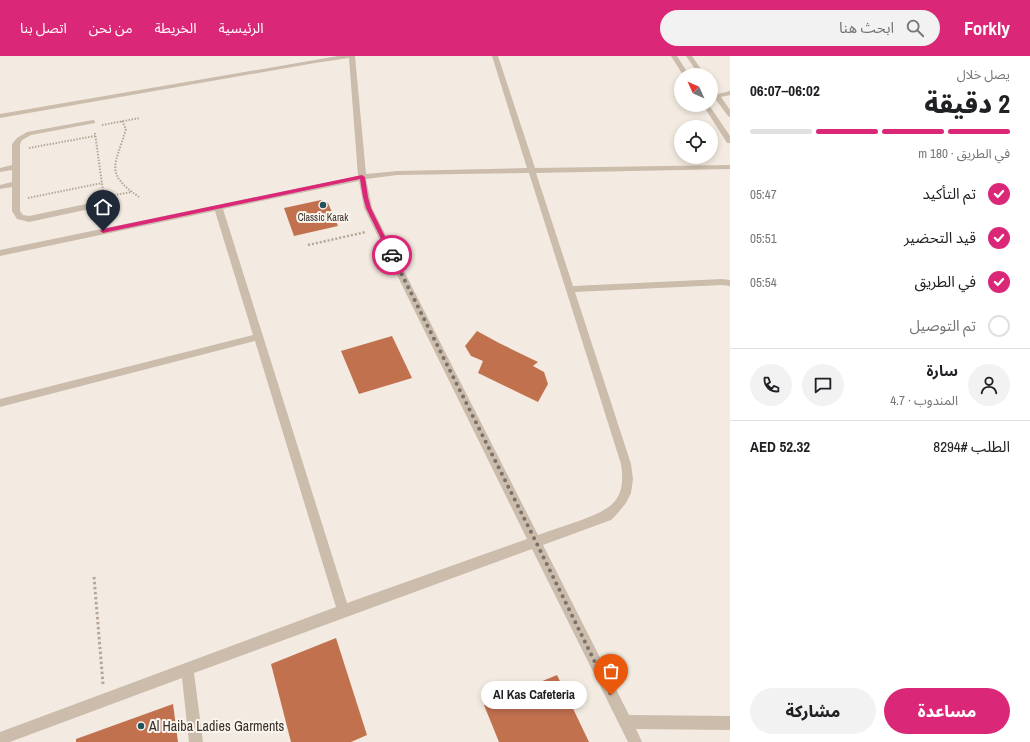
<!DOCTYPE html>
<html lang="ar">
<meta charset="utf-8">
<style>
body{margin:0;font-family:"Archivo Narrow","Noto Sans Arabic",sans-serif;background:#f2f2f2;color:#202124;direction:rtl;height:100vh;display:flex;flex-direction:column;font-size:15px;white-space:nowrap}
*{box-sizing:border-box;margin:0}
p{font-size:13px;color:#757577}
.icon{flex:none;width:22px;height:22px;fill:none;stroke:currentColor;stroke-width:2;stroke-linecap:round;stroke-linejoin:round}
.map{position:relative;flex:1;overflow:hidden;direction:ltr}
.panel{display:flex;flex-direction:column;background:#fff;width:300px}
.panel>*{flex:none}
.needle{width:26px;rotate:315deg}
.buttons{position:absolute;left:674px;top:12px;display:grid;gap:8px}
.buttons a{display:grid;place-items:center;width:44px;height:44px;border-radius:50%;background:#fff;box-shadow:0 2px 6px #0003;font-size:20px}
.pin{position:absolute;display:grid;place-items:center;width:34px;height:34px;color:#fff;margin:-41px -17px;border-radius:50% 50% 50% 0;rotate:-45deg;box-shadow:0 0 4px #0007}
.pin .icon{rotate:45deg}
.courier{position:absolute;display:grid;place-items:center;width:40px;height:40px;margin:-20px;border:3px solid #db2777;border-radius:50%;background:#fff;color:#222;box-shadow:0 1px 5px #0007}
.bubble{position:absolute;height:28px;border-radius:14px;background:#fff;box-shadow:0 2px 6px #0003;font-size:13px;font-weight:800;line-height:28px;text-align:center;direction:rtl}
.head em{font-style:normal;font-weight:800}
.head div{display:flex;flex-direction:column-reverse}
.head{display:flex;align-items:center;justify-content:space-between;height:68px;padding:0 20px}
h1{font-size:26px;font-weight:800;line-height:30px}
.bar{display:grid;grid-template-columns:repeat(4,1fr);gap:6px 4px;align-content:center;height:48px;padding:0 20px}
.bar i{height:5px;border-radius:3px;background:#e0e0e0}
.bar .selected{background:#db2777}
.bar p{grid-column:span 4}
.line{display:flex;align-items:center;gap:10px;padding:0 20px;border-top:1px solid #e0e0e0}
.line div{flex:1}
.round{display:grid;place-items:center;flex:none;width:42px;height:42px;border-radius:21px;background:#f2f2f2}
ol{padding:0 20px;list-style:none}
li{display:flex;align-items:center;gap:12px;height:44px}
li p{margin-inline-start:auto}
li .icon{padding:4px;border-radius:50%;background:#db2777;color:#fff;stroke-width:4}
li:last-child{color:#757577}
li i{width:22px;height:22px;border:2px solid #e0e0e0;border-radius:50%}
.button{display:flex;gap:8px;margin-top:auto;padding:8px 20px}
.button a{flex:1;height:46px;border-radius:24px;background:#db2777;color:#fff;font-size:16px;font-weight:800;line-height:46px;text-align:center}
.button a+a{background:#f2f2f2;color:#202124}
header{display:flex;align-items:center;gap:24px;box-sizing:border-box;height:56px;padding:0 20px;background:#db2777;color:#fff}
header strong{font-size:19px}
nav{display:flex;gap:22px;margin-inline-start:auto;font-size:14px}
.search{width:280px;height:36px;background:#f2f2f2;display:flex;align-items:center;gap:10px;box-sizing:border-box;padding:0 14px;border-radius:22px;color:#757577;font-size:15px}
main{display:flex;flex:1;min-height:0}
.map>svg:first-child{display:block}
.building{fill:#c2714f}
.lines{fill:none;stroke-linecap:round;stroke-linejoin:round}
.path-far2{stroke:#b7a696;stroke-width:2;stroke-dasharray:1.5 1.5;stroke-linecap:butt}
.path-far1{stroke:#b7a696;stroke-width:2.5;stroke-dasharray:2 2;stroke-linecap:butt}
.path{stroke:#b7a696;stroke-width:3;stroke-dasharray:2.5 2.5;stroke-linecap:butt}
.minor{fill:#cbbcac;fill-rule:evenodd}
.route{fill:#db2777}
.done{stroke:#7a716b;stroke-width:4;stroke-dasharray:0 7.2}
.poi-dot{fill:#21535a;stroke:#faf5ed;stroke-width:1.5}
.labels{text-anchor:middle;stroke-width:4;stroke-linejoin:round;paint-order:stroke}
.far-poi-label{font-size:10px;fill:#39302b;stroke:#faf5ed}
.near-poi-label{font-size:14px;fill:#39302b;stroke:#faf5ed;text-anchor:start}
</style>
<header>
<strong>Forkly</strong>
<div class="search"><svg class="icon" aria-label="search" viewBox="0 0 24 24"><circle cx="10" cy="10" r="6"/><path d="M15 15l6 6"/></svg>ابحث هنا</div>
<nav><a>الرئيسية</a><a>الخريطة</a><a>من نحن</a><a>اتصل بنا</a></nav>
</header>
<main>
<section class="panel">
<div class="head"><div><h1>2 دقيقة</h1><p>يصل خلال</p></div><em>06:02–06:07</em></div>
<div class="bar"><i class="selected"></i><i class="selected"></i><i class="selected"></i><i></i><p>في الطريق · 180 m</p></div>
<ol>
<li><svg class="icon" aria-label="check" viewBox="0 0 24 24"><path d="M5 12l5 5 9-10"/></svg>تم التأكيد<p>05:47</p></li>
<li><svg class="icon" aria-label="check" viewBox="0 0 24 24"><path d="M5 12l5 5 9-10"/></svg>قيد التحضير<p>05:51</p></li>
<li><svg class="icon" aria-label="check" viewBox="0 0 24 24"><path d="M5 12l5 5 9-10"/></svg>في الطريق<p>05:54</p></li>
<li><i></i>تم التوصيل</li>
</ol>
<div class="line" style="height:72px"><a class="round"><svg class="icon" aria-label="person" viewBox="0 0 24 24"><circle cx="12" cy="8" r="4"/><path d="M4 21q1-7 8-7t8 7"/></svg></a><div><b>سارة</b><p>المندوب · 4.7</p></div><a class="round"><svg class="icon" aria-label="chat" viewBox="0 0 24 24"><path d="M4 5h16v11H9l-5 4z"/></svg></a><a class="round"><svg class="icon" aria-label="phone" viewBox="0 0 24 24"><path d="M5 4h4l2 5-3 2q2 4 5 5l2-3 5 2v4C11 20 4 13 5 4z"/></svg></a></div>
<div class="line" style="height:52px"><div>الطلب #8294</div><b>AED 52.32</b></div>
<div class="button"><a>مساعدة</a><a>مشاركة</a></div>
</section>
<div class="map">
<svg width="730" height="686" viewBox="0 0 730 686">
<rect width="100%" height="100%" fill="#f3ebe1"/>
<g class="building">
<path d="M 321,144 L 328,147 L 338,170 L 294,180 L 284,152 Z"/>
<path d="M 477,275 L 499,287 L 538,306 L 533,310 L 544,316 L 548,328 L 538,346 L 478,317 L 483,305 L 471,300 L 465,290 Z"/>
<path d="M 392,280 L 412,322 L 359,338 L 341,295 Z"/>
<path d="M 336,582 L 367,679 L 351,686 L 291,686 L 271,608 Z"/>
<path d="M 557,619 L 589,686 L 499,686 L 484,649 Z"/>
<path d="M 173,648 L 178,686 L 76,686 L 76,683 Z"/>
</g>
<g class="lines">
<g class="path-far2">
<path d="M 122,65 L 126,73 C 116,109 103,116 139,141"/>
<path d="M 102,69 L 140,62"/>
<path d="M 95,77 L 103,135"/>
<path d="M 29,92 L 95,80"/>
<path d="M 114,139 L 131,136"/>
<path d="M 28,142 L 102,127"/>
</g>
<path class="path-far1" d="M 308,189 L 366,176"/>
<path class="path" d="M 94,521 L 103,628"/>
<g class="minor">
<path d="M 338,0 L 355,0 L 366,118 L 397,115 L 527,112 L 492,0 L 498,0 L 535,112 L 730,109 L 730,113 L 536,117 L 573,230 L 722,223 L 730,224 L 730,230 L 722,229 L 575,236 L 631,408 L 633,423 L 631,437 L 626,447 L 617,458 L 611,464 L 543,489 L 629,659 L 730,660 L 730,674 L 636,673 L 642,686 L 628,686 L 532,493 L 194,617 L 203,686 L 189,686 L 182,622 L 10,686 L 0,686 L 0,676 L 336,551 L 255,285 L 0,351 L 0,343 L 253,279 L 215,155 L 0,200 L 0,194 L 358,120 L 349,2 L 315,7 L 0,62 L 0,58 ZM 529,117 L 621,408 C 627,446 610,453 579,465 C 565,470 551,474 538,479 L 372,152 L 366,123 L 397,119 ZM 359,125 L 364,152 L 527,483 L 347,547 L 223,153 Z"/>
<path d="M 671,0 L 677,0 L 689,19 L 683,19 Z"/>
<path d="M 686,0 L 692,0 L 705,19 L 699,19 Z"/>
<path d="M 711,30 L 713,31 L 718,38 L 730,35 L 730,39 L 721,41 L 730,54 L 730,61 L 728,60 L 711,37 Z"/>
<path d="M 703,49 L 709,49 L 730,80 L 730,87 L 727,87 Z"/>
<path d="M 93,64 L 95,65 L 95,67 L 31,79 L 22,84 L 20,88 L 20,155 L 23,159 L 29,160 L 105,144 L 109,147 L 108,149 L 29,166 L 17,163 L 12,155 L 12,131 L 0,133 L 0,129 L 12,126 L 12,114 L 0,116 L 0,112 L 12,109 L 12,88 L 17,82 L 27,76 Z"/>
</g>
</g>
<path class="route" d="M 362,119 L 365,121 L 368,141 L 371,152 L 394,199 L 394,200 L 389,199 L 366,152 L 363,141 L 360,123 L 103,177 L 100,175 L 103,173 Z"/>
<g class="lines">
<path class="done" d="M 392,199 L 536,486 L 611,639"/>
</g>
<g class="poi-dot">
<circle cx="323" cy="149" r="4"/>
<circle cx="141" cy="670" r="4"/>
</g>
<g class="labels">
<g class="far-poi-label">
<text x="323" y="165">Classic Karak</text>
</g>
<g class="near-poi-label">
<text x="149" y="675">Al Haiba Ladies Garments</text>
</g>
</g>
</svg>
<div class="buttons">
<a><svg class="needle" viewBox="-14 -14 28 28"><path d="M0-13l5 13h-10z" fill="#e53935"/><path d="M0 13l5-13h-10z" fill="#757577"/></svg></a>
<a><svg class="icon" aria-label="locate" viewBox="0 0 24 24"><circle cx="12" cy="12" r="6"/><path d="M12 2v4M12 18v4M2 12h4M18 12h4"/></svg></a>
</div>
<div class="pin" style="left:611px;top:639px;background:#ea580c"><svg class="icon" aria-label="bag" viewBox="0 0 24 24"><path d="M5 8h14l-1 12H6zM9 8a3 3 0 0 1 6 0"/></svg></div>
<div class="pin" style="left:103px;top:175px;background:#1f2937"><svg class="icon" aria-label="home" viewBox="0 0 24 24"><path d="M3 11l9-7 9 7M6 9v11h12V9"/></svg></div>
<div class="courier" style="left:392px;top:199px"><svg class="icon" aria-label="car" viewBox="0 0 24 24"><path d="M5 17H2v-5l4-1 3-4h7l3 4 3 1v5h-3M9 17h6M6 11h13"/><circle cx="7" cy="17" r="2"/><circle cx="17" cy="17" r="2"/></svg></div>
<div class="bubble" style="left:481px;top:625px;width:106px">Al Kas Cafeteria</div>
</div>
</main>
